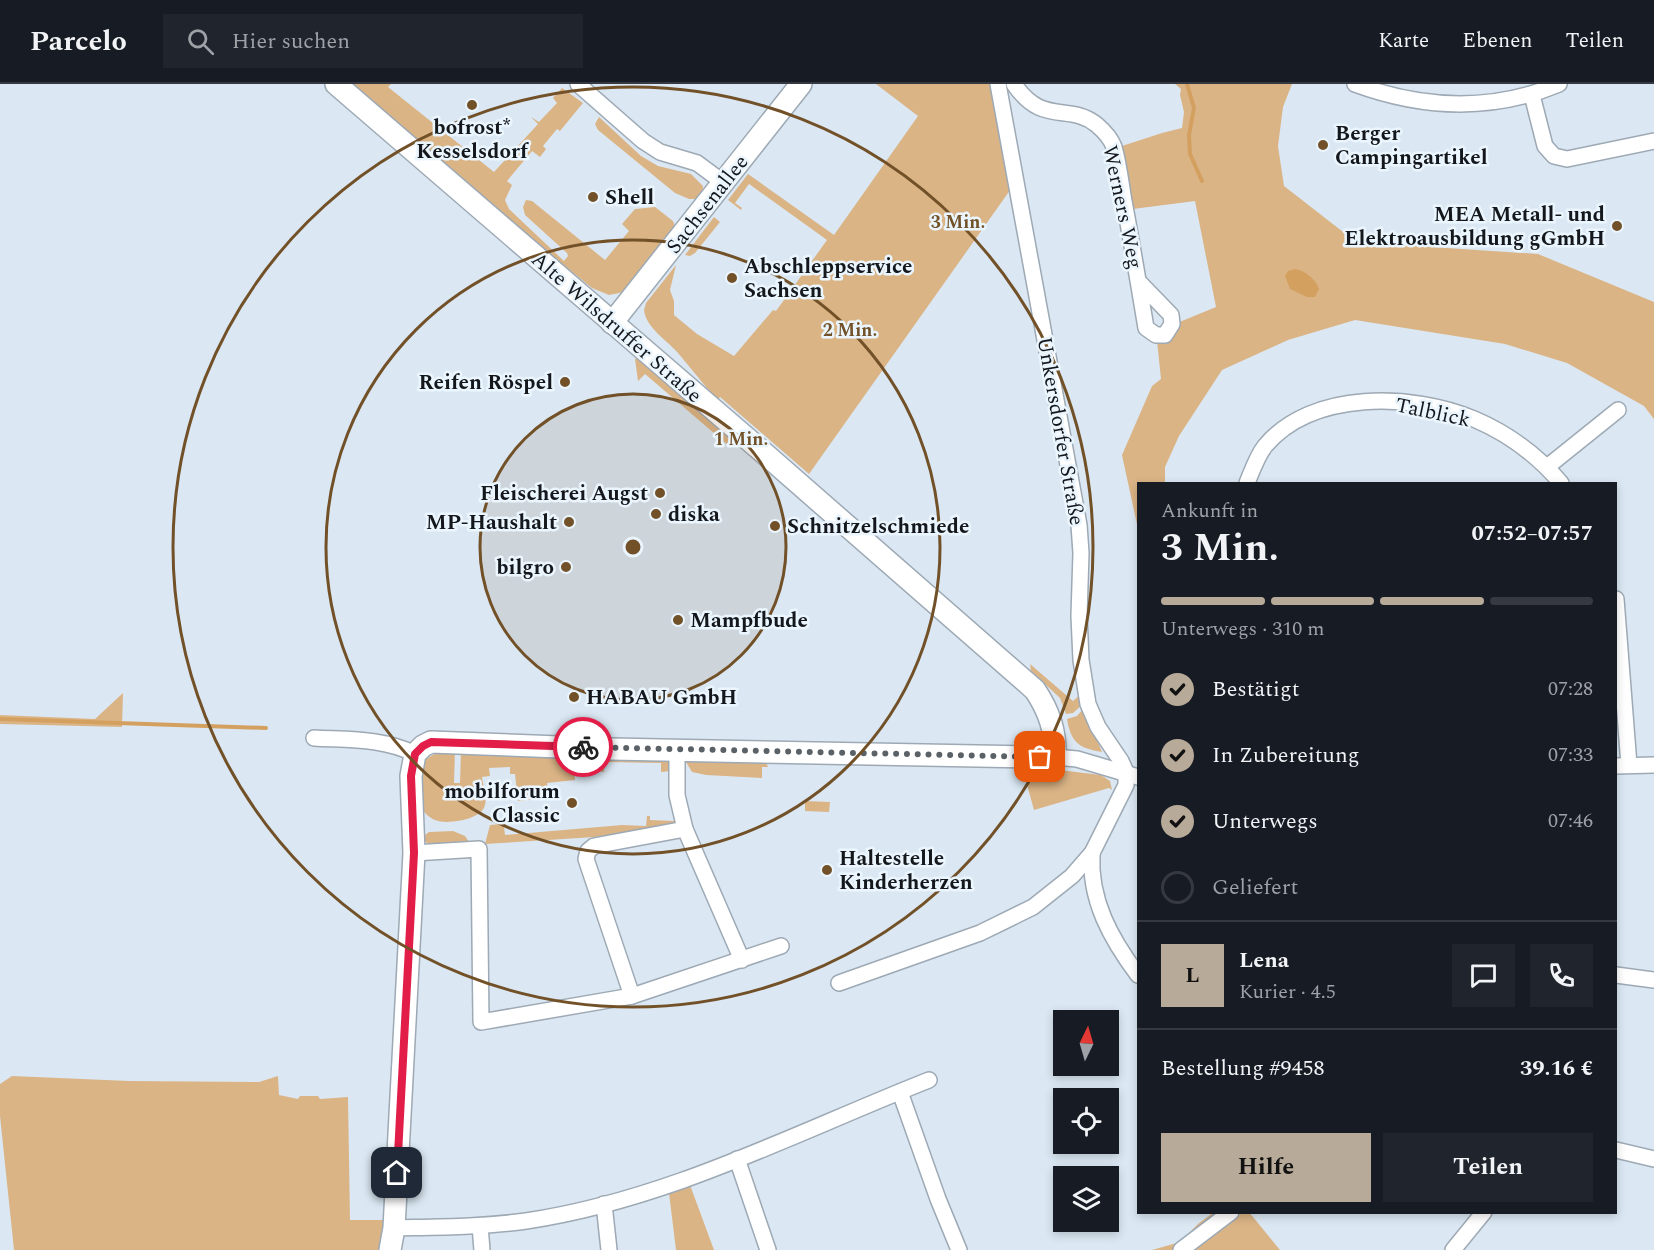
<!DOCTYPE html>
<html lang="de">
<meta charset="utf-8">
<style>
body{margin:0;font-family:Spectral,serif;background:#20242c;color:#f1f3f6;height:100vh;display:flex;flex-direction:column;font-size:22px;white-space:nowrap}
*{box-sizing:border-box;margin:0}
p{font-size:20px;color:#9ea1a6}
.icon{flex:none;width:33px;height:33px;fill:none;stroke:currentColor;stroke-width:2;stroke-linecap:round;stroke-linejoin:round}
.map{position:relative;flex:1;overflow:hidden}
.drawer{position:absolute;left:1137px;top:398px;width:480px;height:732px;display:flex;flex-direction:column;background:#171b24;border-radius:0px;box-shadow:0 3px 9px #0003}
.drawer>*{flex:none}
.needle{width:39px;rotate:5deg}
.tools{position:absolute;left:1053px;top:926px;display:grid;gap:12px}
.tools a{display:grid;place-items:center;width:66px;height:66px;border-radius:0px;background:#171b24;box-shadow:0 3px 9px #0003;font-size:30px}
.pin{position:absolute;display:grid;place-items:center;width:51px;height:51px;color:#fff;margin:-26px;border-radius:12px;box-shadow:0 3px 9px #0006}
.courier{position:absolute;display:grid;place-items:center;width:60px;height:60px;margin:-30px;border:4px solid #e11d48;border-radius:50%;background:#fff;color:#222;box-shadow:0 2px 8px #0007}
.summary em{font-style:normal;font-weight:700}
.summary div{display:flex;flex-direction:column-reverse}
.summary{display:flex;align-items:center;justify-content:space-between;height:102px;padding:0 24px}
h1{font-size:39px;font-weight:700;line-height:45px}
.bar{display:grid;grid-template-columns:repeat(4,1fr);gap:9px 6px;align-content:center;height:72px;padding:0 24px}
.bar i{height:8px;border-radius:4px;background:#363941}
.bar .current{background:#b8aa99}
.bar p{grid-column:span 4}
.line{display:flex;align-items:center;gap:15px;padding:0 24px;border-top:2px solid #363941}
.line div{flex:1}
.round{display:grid;place-items:center;flex:none;width:63px;height:63px;border-radius:0px;background:#20242c}
ol{padding:0 24px;list-style:none}
li{display:flex;align-items:center;gap:18px;height:66px}
li p{margin-inline-start:auto}
li .icon{padding:6px;border-radius:50%;background:#b8aa99;color:#111;stroke-width:4}
li:last-child{color:#9ea1a6}
li i{width:33px;height:33px;border:3px solid #363941;border-radius:50%}
.action{display:flex;gap:12px;margin-top:auto;padding:12px 24px}
.action a{flex:1;height:69px;border-radius:0px;background:#b8aa99;color:#111;font-size:24px;font-weight:700;line-height:69px;text-align:center}
.action a+a{background:#20242c;color:#f1f3f6}
header{display:flex;align-items:center;gap:36px;box-sizing:border-box;height:84px;padding:0 30px;background:#171b24;border-bottom:2px solid #363941}
header strong{font-size:28px}
nav{display:flex;gap:33px;margin-inline-start:auto;font-size:21px}
.search{width:420px;height:54px;background:#20242c;display:flex;align-items:center;gap:15px;box-sizing:border-box;padding:0 21px;border-radius:0px;color:#9ea1a6;font-size:22px}
.map>svg:first-child{display:block}
.green{fill:#dbb486}
.water{fill:#d4a060}
.lines{fill:none;stroke-linecap:round;stroke-linejoin:round}
.stream{stroke:#d4a060;stroke-width:4}
.street-casing{stroke:#9da9b4;stroke-width:18}
.secondary-casing{stroke:#9da9b4;stroke-width:24}
.street{stroke:#fff;stroke-width:15}
.secondary{stroke:#fff;stroke-width:21}
.done{stroke:#5a6167;stroke-width:6;stroke-dasharray:0 10.8}
.route{stroke:#e11d48;stroke-width:8}
.ring{fill:none;stroke:#725128;stroke-width:3}
.poi-dot{fill:#725128;stroke:#eaf5fe;stroke-width:2}
.labels{text-anchor:middle;stroke-width:5;stroke-linejoin:round;paint-order:stroke}
.poi-label{font-size:21px;font-weight:bold;fill:#14181c;stroke:#eaf5fe;text-anchor:start}
.street-label{font-size:21px;fill:#14181c;stroke:#eaf5fe}
.centre{fill:#725128;stroke:#eaf5fe;stroke-width:3}
.ring-label{font-size:18px;text-anchor:middle;font-weight:bold;fill:#725128;stroke:#eaf5fe;stroke-width:5;stroke-linejoin:round;paint-order:stroke}
</style>
<header>
<strong>Parcelo</strong>
<div class="search"><svg class="icon" aria-label="search" viewBox="0 0 24 24"><circle cx="10" cy="10" r="6"/><path d="M15 15l6 6"/></svg>Hier suchen</div>
<nav><a>Karte</a><a>Ebenen</a><a>Teilen</a></nav>
</header>
<div class="map">
<svg width="1654" height="1166" viewBox="0 0 1654 1166">
<rect width="100%" height="100%" fill="#dbe8f3"/>
<g class="green">
<path d="M 349,0 L 391,0 L 388,3 L 494,88 L 538,40 L 531,33 L 539,38 L 557,19 L 553,14 L 562,4 L 583,19 L 560,47 L 557,45 L 543,62 L 546,65 L 540,73 L 532,67 L 507,97 L 512,101 L 505,116 L 509,125 L 564,177 L 568,172 L 567,169 L 525,131 L 523,123 L 526,116 L 532,117 L 605,176 L 629,147 L 622,140 L 635,125 L 655,123 L 673,137 L 676,145 L 624,208 L 609,211 L 592,204 L 481,114 Z"/>
<path d="M 876,0 L 995,0 L 997,23 L 994,27 L 1001,30 L 1013,102 L 809,390 L 720,313 L 717,317 C 705,301 691,285 678,269 C 667,256 646,244 644,226 L 646,219 L 676,181 L 670,206 L 674,217 L 674,231 L 697,250 L 734,272 L 773,226 L 776,227 L 827,156 L 749,100 L 735,119 L 742,124 L 741,126 L 728,116 L 748,90 L 834,151 L 918,32 Z"/>
<path d="M 1175,0 L 1292,0 L 1283,23 L 1278,62 L 1284,102 L 1356,158 L 1538,170 L 1654,218 L 1654,335 L 1644,322 L 1567,279 L 1505,260 L 1355,236 L 1288,256 L 1222,286 L 1179,352 L 1165,383 L 1165,399 L 1138,399 L 1138,445 L 1122,371 L 1152,302 L 1161,295 L 1157,257 L 1177,239 L 1216,223 L 1195,117 L 1133,125 L 1122,62 L 1162,49 L 1182,44 L 1184,28 L 1180,11 L 1181,5 Z"/>
<path d="M 599,33 L 641,72 L 658,82 L 691,90 L 703,102 L 702,115 L 689,115 L 675,109 L 598,46 L 595,40 Z"/>
<path d="M 714,133 L 720,138 L 695,169 L 690,172 L 685,171 Z"/>
<path d="M 643,274 L 729,346 L 729,362 L 645,290 L 638,297 L 635,275 Z"/>
<path d="M 1030,580 L 1073,617 L 1081,610 L 1083,620 L 1073,629 L 1066,630 L 1060,614 L 1031,587 Z"/>
<path d="M 123,609 L 122,643 L 0,640 L 0,631 L 95,635 Z"/>
<path d="M 1084,624 L 1102,668 C 1079,664 1071,659 1067,635 L 1077,632 Z"/>
<path d="M 455,666 L 454,699 L 460,699 L 461,666 L 668,675 L 671,679 L 671,687 L 661,688 L 661,679 L 605,678 L 604,688 L 601,688 L 600,679 L 580,680 L 580,684 L 574,684 L 575,696 L 547,699 L 549,714 L 518,717 L 515,690 L 510,690 L 510,683 L 489,684 L 490,692 L 482,693 C 483,701 487,713 485,721 C 482,736 446,741 435,736 C 427,733 423,726 418,720 C 420,686 414,670 455,666 Z"/>
<path d="M 688,676 L 766,678 L 768,683 L 762,683 L 762,694 L 706,691 L 692,688 L 686,678 Z"/>
<path d="M 1051,685 L 1101,691 L 1110,697 L 1112,706 L 1109,704 L 1034,726 L 1023,686 Z"/>
<path d="M 805,717 L 830,718 L 829,728 L 805,727 Z"/>
<path d="M 647,732 L 650,732 L 650,736 L 674,737 L 678,732 L 680,735 L 675,741 L 595,753 L 485,760 L 490,741 L 501,740 L 504,743 L 505,751 L 622,741 L 646,742 Z"/>
<path d="M 453,747 L 465,752 L 469,758 C 454,760 432,767 421,754 L 429,748 Z"/>
<path d="M 12,992 L 129,997 L 259,998 L 278,992 L 279,1011 L 298,1015 L 300,1012 L 318,1012 L 320,1015 L 348,1013 L 350,1136 L 385,1136 L 380,1166 L 14,1166 L 0,1032 L 0,1000 Z"/>
<path d="M 690,1101 L 714,1166 L 676,1166 L 669,1109 Z"/>
<path d="M 1214,1128 L 1249,1128 L 1280,1166 L 1152,1166 L 1180,1158 L 1198,1140 Z"/>
</g>
<path class="water" d="M 1295,185 C 1304,186 1316,195 1319,205 L 1315,213 L 1307,213 L 1290,205 L 1285,192 L 1288,187 Z"/>
<g class="lines">
<g class="stream">
<path d="M 1187,0 L 1194,24 L 1189,51 L 1190,70 L 1202,97"/>
<path d="M 0,635 L 266,644"/>
</g>
<g class="street-casing">
<g id="street">
<path d="M 578,0 L 643,57 L 660,68 L 697,79 L 724,99"/>
<path d="M 1014,0 C 1043,43 1069,18 1097,41 C 1104,47 1111,55 1114,63 C 1119,80 1121,100 1124,117 C 1132,160 1139,202 1146,244 L 1156,251 L 1165,251 L 1172,240 L 1171,231 L 1139,198"/>
<path d="M 1355,0 C 1423,25 1492,28 1559,0"/>
<path d="M 1532,11 L 1545,62 L 1554,72 L 1567,75 L 1654,57"/>
<path d="M 1547,383 L 1618,326"/>
<path d="M 1247,399 C 1252,387 1257,372 1265,362 C 1312,306 1412,309 1474,335 C 1507,349 1538,372 1561,399"/>
<path d="M 1616,515 L 1629,681"/>
<path d="M 314,654 C 349,656 383,654 415,670"/>
<path d="M 677,666 L 677,711 L 685,745"/>
<path d="M 1055,673 L 1077,675 L 1138,693"/>
<path d="M 1616,682 L 1654,681"/>
<path d="M 414,769 L 479,765 L 481,938 L 632,912 L 781,862"/>
<path d="M 1092,769 C 1089,816 1111,855 1138,891"/>
<path d="M 1616,891 L 1654,896"/>
<path d="M 839,899 L 980,849 L 1033,823 L 1072,792 L 1092,769 L 1126,701 L 1126,688 L 1121,677 L 1098,643 L 1088,620 L 1081,576 L 1079,532 L 1081,469 L 1079,441 L 998,0"/>
<path d="M 632,912 L 586,775 L 588,767 L 594,762 L 685,745 L 742,876"/>
<path d="M 900,1008 L 938,1115 L 959,1166"/>
<path d="M 1616,1066 L 1654,1075"/>
<path d="M 737,1075 L 768,1166"/>
<path d="M 604,1120 L 609,1166"/>
<path d="M 480,1142 L 482,1166"/>
<path d="M 394,1144 C 438,1143 482,1143 526,1137 C 668,1116 797,1048 929,996"/>
<path d="M 1181,1166 L 1231,1128"/>
<path d="M 1453,1166 L 1484,1128"/>
</g>
</g>
<g class="secondary-casing">
<g id="secondary">
<path d="M 336,0 L 757,363 L 1035,606 C 1049,627 1056,647 1055,673 L 1027,673 L 611,665 L 431,658 L 423,662 L 415,670 L 411,692 L 414,769 L 394,1144 L 390,1166"/>
<path d="M 612,239 L 801,0"/>
</g>
</g>
<use href="#street" class="street"/>
<use href="#secondary" class="secondary"/>
</g>
<g class="lines">
<path class="done" d="M 583,663 L 1040,673"/>
<path class="route" d="M 397,1089 L 414,769 L 411,692 L 415,670 L 423,662 L 431,658 L 583,663"/>
</g>
<circle cx="633" cy="463" r="153" fill="#725128" fill-opacity=".12"/>
<g class="ring">
<circle cx="633" cy="463" r="153"/>
<circle cx="633" cy="463" r="307"/>
<circle cx="633" cy="463" r="460"/>
</g>
<g class="poi-dot">
<circle cx="472" cy="21" r="6"/>
<circle cx="1323" cy="61" r="6"/>
<circle cx="593" cy="113" r="6"/>
<circle cx="1617" cy="142" r="6"/>
<circle cx="732" cy="194" r="6"/>
<circle cx="565" cy="298" r="6"/>
<circle cx="660" cy="409" r="6"/>
<circle cx="656" cy="430" r="6"/>
<circle cx="569" cy="438" r="6"/>
<circle cx="775" cy="442" r="6"/>
<circle cx="566" cy="483" r="6"/>
<circle cx="678" cy="536" r="6"/>
<circle cx="574" cy="613" r="6"/>
<circle cx="572" cy="719" r="6"/>
<circle cx="827" cy="786" r="6"/>
</g>
<g class="labels">
<g class="poi-label">
<text x="472" y="50" text-anchor="middle">bofrost*<tspan x="472" dy="24">Kesselsdorf</tspan></text>
<text x="1335" y="56">Berger<tspan x="1335" dy="24">Campingartikel</tspan></text>
<text x="605" y="120">Shell</text>
<text x="1605" y="137" text-anchor="end">MEA Metall- und<tspan x="1605" dy="24">Elektroausbildung gGmbH</tspan></text>
<text x="744" y="189">Abschleppservice<tspan x="744" dy="24">Sachsen</tspan></text>
<text x="553" y="305" text-anchor="end">Reifen Röspel</text>
<text x="648" y="416" text-anchor="end">Fleischerei Augst</text>
<text x="668" y="437">diska</text>
<text x="557" y="445" text-anchor="end">MP-Haushalt</text>
<text x="787" y="449">Schnitzelschmiede</text>
<text x="554" y="490" text-anchor="end">bilgro</text>
<text x="690" y="543">Mampfbude</text>
<text x="586" y="620">HABAU GmbH</text>
<text x="560" y="714" text-anchor="end">mobilforum<tspan x="560" dy="24">Classic</tspan></text>
<text x="839" y="781">Haltestelle<tspan x="839" dy="24">Kinderherzen</tspan></text>
</g>
<g class="street-label">
<text transform="translate(707 120) rotate(-52)" y="7">Sachsenallee</text>
<text transform="translate(1123 123) rotate(78)" y="7">Werners Weg</text>
<text transform="translate(617 243) rotate(41)" y="7">Alte Wilsdruffer Straße</text>
<text transform="translate(1433 328) rotate(12)" y="7">Talblick</text>
<text transform="translate(1061 347) rotate(80)" y="7">Unkersdorfer Straße</text>
</g>
</g>
<circle cx="633" cy="463" r="9" class="centre"/>
<g class="ring-label">
<text x="958" y="144">3 Min.</text>
<text x="850" y="252">2 Min.</text>
<text x="741" y="361">1 Min.</text>
</g>
</svg>
<div class="tools">
<a><svg class="needle" viewBox="-14 -14 28 28"><path d="M0-13l5 13h-10z" fill="#e53935"/><path d="M0 13l5-13h-10z" fill="#9ea1a6"/></svg></a>
<a><svg class="icon" aria-label="locate" viewBox="0 0 24 24"><circle cx="12" cy="12" r="6"/><path d="M12 2v4M12 18v4M2 12h4M18 12h4"/></svg></a>
<a><svg class="icon" aria-label="layers" viewBox="0 0 24 24"><path d="M12 4l9 5-9 5-9-5zM3 14l9 5 9-5"/></svg></a>
</div>
<div class="pin" style="left:1040px;top:673px;background:#ea580c"><svg class="icon" aria-label="bag" viewBox="0 0 24 24"><path d="M5 8h14l-1 12H6zM9 8a3 3 0 0 1 6 0"/></svg></div>
<div class="pin" style="left:397px;top:1089px;background:#1f2937"><svg class="icon" aria-label="home" viewBox="0 0 24 24"><path d="M3 11l9-7 9 7M6 9v11h12V9"/></svg></div>
<div class="courier" style="left:583px;top:663px"><svg class="icon" aria-label="bike" viewBox="0 0 24 24"><circle cx="6" cy="16" r="4"/><circle cx="18" cy="16" r="4"/><path d="M6 16l4-8h5l3 8M10 8l3 8H6M13 5h3"/></svg></div>
<section class="drawer">
<div class="summary"><div><h1>3 Min.</h1><p>Ankunft in</p></div><em>07:52–07:57</em></div>
<div class="bar"><i class="current"></i><i class="current"></i><i class="current"></i><i></i><p>Unterwegs · 310 m</p></div>
<ol>
<li><svg class="icon" aria-label="check" viewBox="0 0 24 24"><path d="M5 12l5 5 9-10"/></svg>Bestätigt<p>07:28</p></li>
<li><svg class="icon" aria-label="check" viewBox="0 0 24 24"><path d="M5 12l5 5 9-10"/></svg>In Zubereitung<p>07:33</p></li>
<li><svg class="icon" aria-label="check" viewBox="0 0 24 24"><path d="M5 12l5 5 9-10"/></svg>Unterwegs<p>07:46</p></li>
<li><i></i>Geliefert</li>
</ol>
<div class="line" style="height:108px"><b class="round" style="background:#b8aa99;color:#111">L</b><div><b>Lena</b><p>Kurier · 4.5</p></div><a class="round"><svg class="icon" aria-label="chat" viewBox="0 0 24 24"><path d="M4 5h16v11H9l-5 4z"/></svg></a><a class="round"><svg class="icon" aria-label="phone" viewBox="0 0 24 24"><path d="M5 4h4l2 5-3 2q2 4 5 5l2-3 5 2v4C11 20 4 13 5 4z"/></svg></a></div>
<div class="line" style="height:78px"><div>Bestellung #9458</div><b>39.16 €</b></div>
<div class="action"><a>Hilfe</a><a>Teilen</a></div>
</section>
</div>
